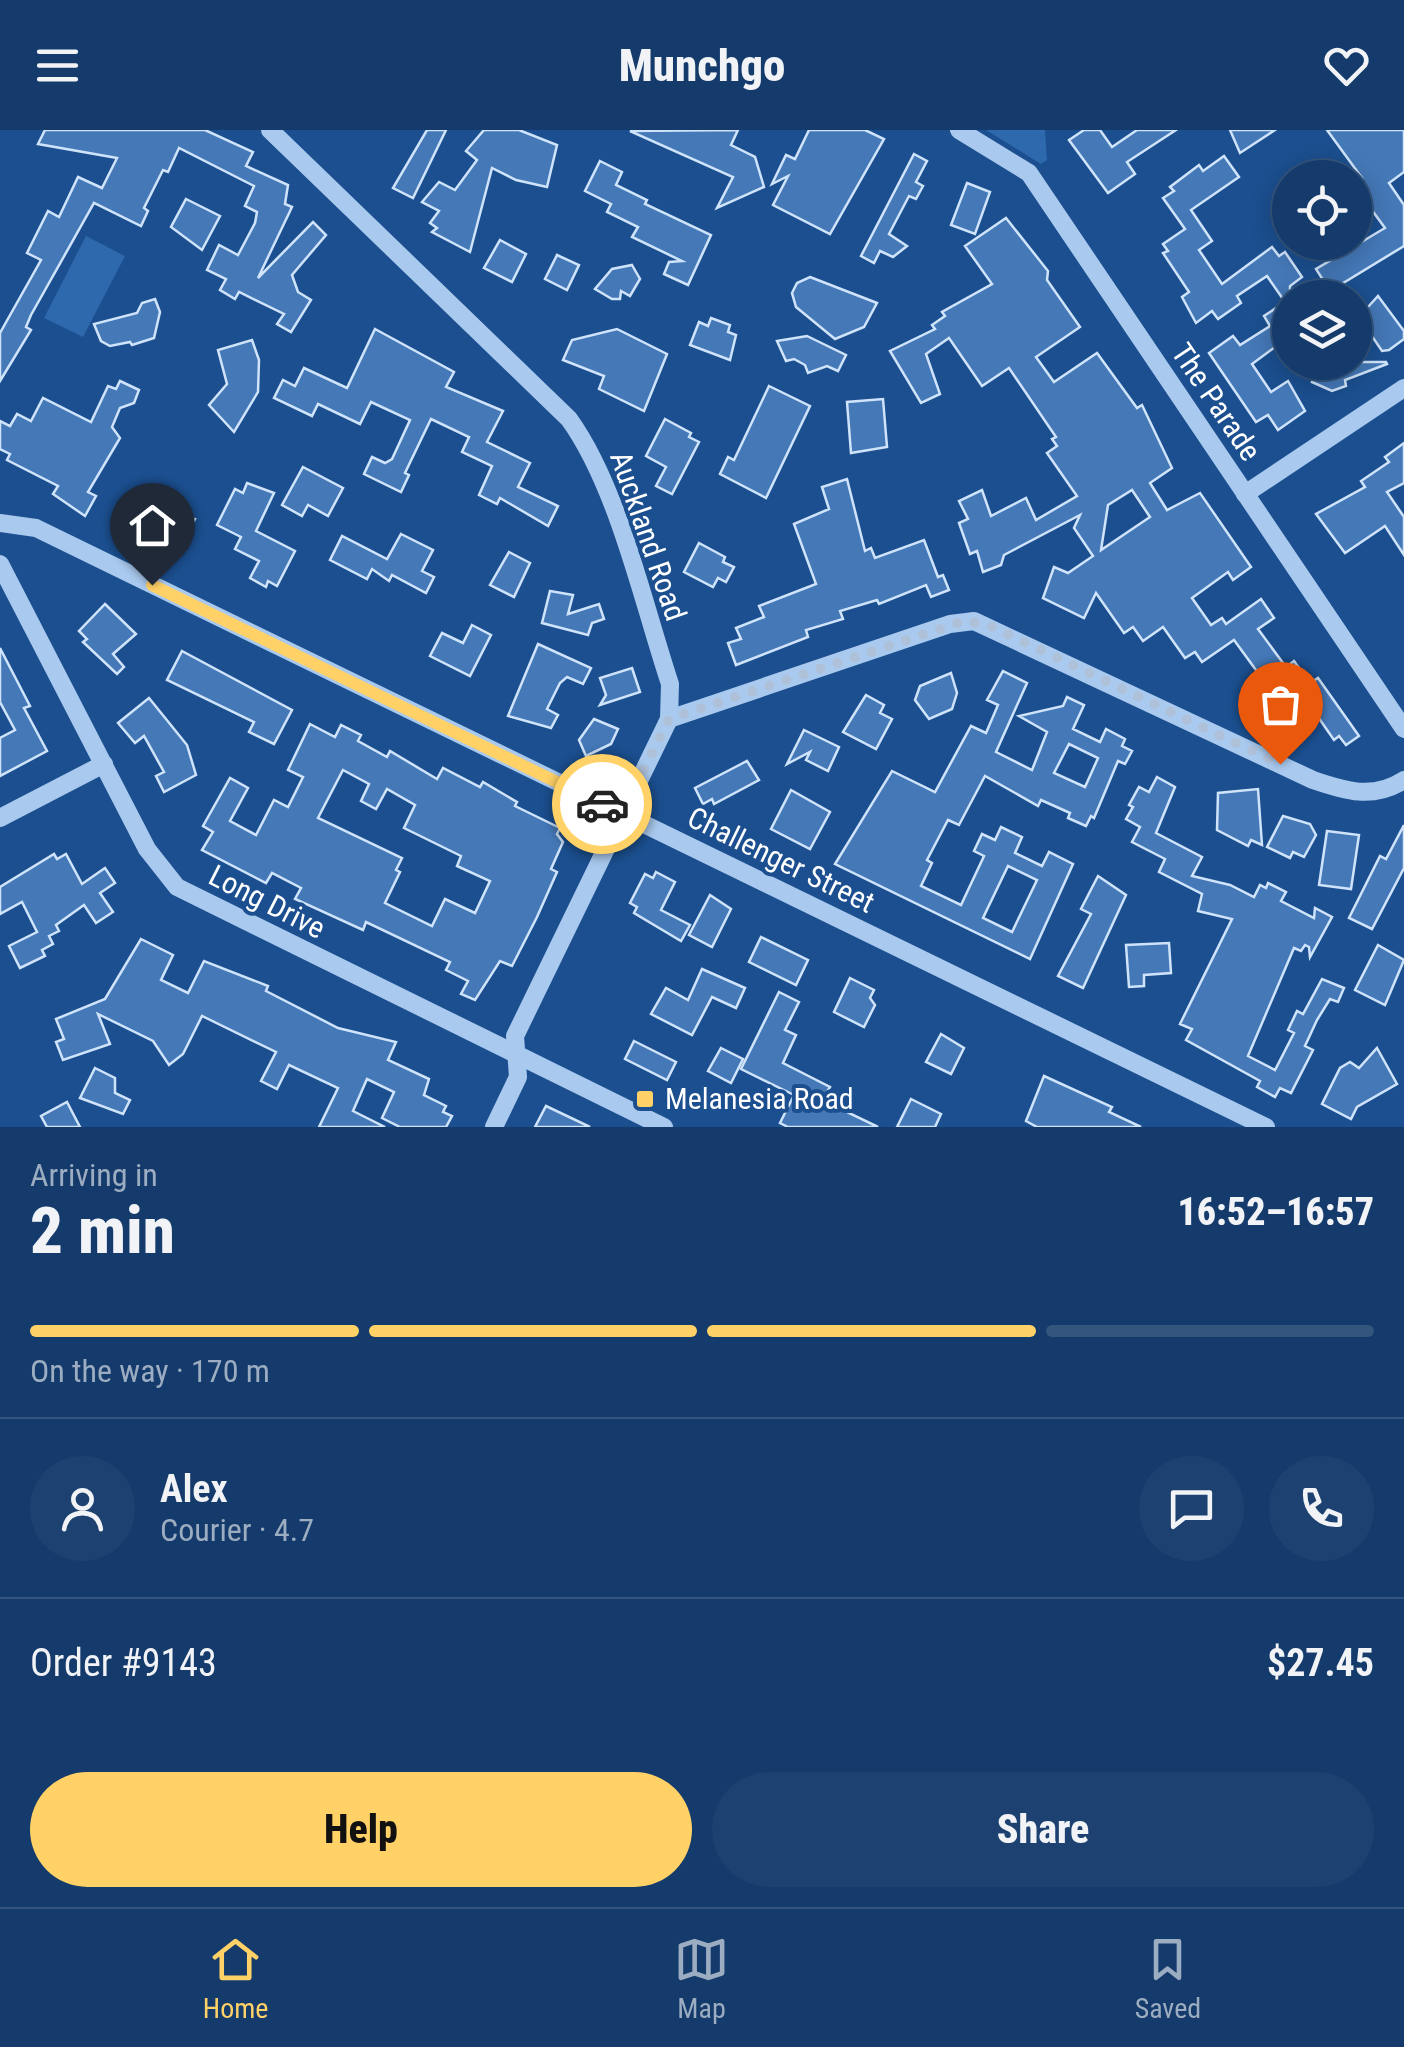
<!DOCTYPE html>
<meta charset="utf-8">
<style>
body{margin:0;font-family:"Roboto Condensed",sans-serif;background:#1d4271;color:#f1f3f6;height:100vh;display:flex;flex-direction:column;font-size:38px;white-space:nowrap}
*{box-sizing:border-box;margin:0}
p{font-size:32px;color:#9dadc1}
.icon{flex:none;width:55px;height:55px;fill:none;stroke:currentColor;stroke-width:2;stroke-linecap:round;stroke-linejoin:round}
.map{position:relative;height:997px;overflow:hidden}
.panel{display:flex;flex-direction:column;background:#143b6b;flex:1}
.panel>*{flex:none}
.tools{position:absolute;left:1272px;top:30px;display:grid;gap:20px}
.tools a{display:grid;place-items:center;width:100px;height:100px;border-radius:50%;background:#143b6b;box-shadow:0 5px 25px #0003,0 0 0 2px #33557e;font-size:50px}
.pin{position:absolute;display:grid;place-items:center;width:85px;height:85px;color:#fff;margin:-102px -42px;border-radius:50% 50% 50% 0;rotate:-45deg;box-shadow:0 0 10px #0007}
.pin .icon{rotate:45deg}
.courier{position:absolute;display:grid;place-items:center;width:100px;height:100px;margin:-50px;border:8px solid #ffd166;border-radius:50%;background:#fff;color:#222;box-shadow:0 2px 12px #0007}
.head em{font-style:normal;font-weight:800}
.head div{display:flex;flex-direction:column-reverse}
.head{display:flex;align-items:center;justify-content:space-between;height:170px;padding:0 30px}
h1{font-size:65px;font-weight:800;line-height:75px}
.bar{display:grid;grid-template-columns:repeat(4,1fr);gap:15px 10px;align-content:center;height:120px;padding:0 30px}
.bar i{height:12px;border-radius:8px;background:#33557e}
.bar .on{background:#ffd166}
.bar p{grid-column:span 4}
.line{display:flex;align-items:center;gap:25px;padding:0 30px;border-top:2px solid #33557e}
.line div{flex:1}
.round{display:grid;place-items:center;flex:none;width:105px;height:105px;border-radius:52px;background:#1d4271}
.button{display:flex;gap:20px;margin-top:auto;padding:20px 30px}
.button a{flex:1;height:115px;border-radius:60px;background:#ffd166;color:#111;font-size:40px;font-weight:800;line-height:115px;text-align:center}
.button a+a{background:#1d4271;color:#f1f3f6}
header{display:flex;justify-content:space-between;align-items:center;height:130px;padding:0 30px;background:#143b6b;font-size:45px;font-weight:800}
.dock{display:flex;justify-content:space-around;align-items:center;height:140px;border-top:2px solid #33557e;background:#143b6b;font-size:28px;color:#9dadc1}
.dock a{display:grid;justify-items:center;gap:5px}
.dock .on{color:#ffd166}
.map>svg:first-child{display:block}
.green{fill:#2e69ad}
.building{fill:#4478b7;stroke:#cfe3fa;stroke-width:2.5;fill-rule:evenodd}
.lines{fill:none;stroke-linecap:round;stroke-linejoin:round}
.minor{stroke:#a9c9ee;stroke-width:18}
.done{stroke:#afc1d8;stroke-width:10;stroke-dasharray:0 18}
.route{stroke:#ffd166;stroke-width:12}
.poi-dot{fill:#ffd166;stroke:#1b4f8f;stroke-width:4}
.labels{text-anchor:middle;stroke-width:8;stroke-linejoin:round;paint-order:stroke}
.street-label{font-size:30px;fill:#fff;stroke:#1b4f8f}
.poi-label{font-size:30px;fill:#fff;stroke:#1b4f8f;text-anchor:start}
</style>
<header><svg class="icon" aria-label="menu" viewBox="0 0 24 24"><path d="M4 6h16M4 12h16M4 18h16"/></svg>Munchgo<svg class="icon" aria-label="heart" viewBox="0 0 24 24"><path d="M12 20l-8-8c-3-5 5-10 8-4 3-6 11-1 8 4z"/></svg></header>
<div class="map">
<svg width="1404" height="997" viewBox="0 0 1404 997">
<rect width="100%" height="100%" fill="#1b4f8f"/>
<g class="green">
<path d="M 986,0 L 1045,0 L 1047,30 L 1041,34 Z"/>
<path d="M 86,106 L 125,126 L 83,207 L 44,188 Z"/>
</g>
<g class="building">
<path d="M 45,0 L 205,0 L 253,22 L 246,36 L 288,55 L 285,74 L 292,77 L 258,148 L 313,92 L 326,105 L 292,145 L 298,162 L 311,170 L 291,202 L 277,194 L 284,184 L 239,162 L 235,169 L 220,160 L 226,149 L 207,140 L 219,115 L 238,125 L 255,93 L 257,82 L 245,76 L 254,56 L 179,18 L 168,42 L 163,40 L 144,78 L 148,81 L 141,96 L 94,73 L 31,185 L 26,197 L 31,200 L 0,251 L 0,203 L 41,130 L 27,123 L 48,81 L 59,87 L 78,47 L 102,58 L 117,28 L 38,14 Z"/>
<path d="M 427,0 L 446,0 L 413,68 L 393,58 Z"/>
<path d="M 484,0 L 519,0 L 557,15 L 547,57 L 516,50 L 492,38 L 470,122 L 432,102 L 437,98 L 430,93 L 439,81 L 422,72 L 439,52 L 455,60 L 477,30 L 466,21 Z"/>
<path d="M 738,0 L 731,15 L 755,27 L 764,57 L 717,78 L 733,47 L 630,1 Z"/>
<path d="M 809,0 L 865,0 L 884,9 L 830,104 L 773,75 L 788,46 L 772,54 L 786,25 L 795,29 Z"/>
<path d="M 1084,0 L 1100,0 L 1112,17 L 1137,0 L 1176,0 L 1127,32 L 1135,44 L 1108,63 L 1069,10 Z"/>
<path d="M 1230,0 L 1275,0 L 1240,23 Z"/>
<path d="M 1327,0 L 1404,0 L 1404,42 L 1389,53 L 1404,75 L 1404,116 L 1330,161 L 1316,139 L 1385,98 L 1363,68 L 1355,74 L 1355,53 L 1362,48 Z"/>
<path d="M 914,24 L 927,31 L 916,52 L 923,56 L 916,69 L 909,66 L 889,104 L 907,116 L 893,127 L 880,121 L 874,133 L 861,126 Z"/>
<path d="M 1224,26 L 1239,47 L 1191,80 L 1212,111 L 1199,120 L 1222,154 L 1272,117 L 1279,126 L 1285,122 L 1302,147 L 1290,156 L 1290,206 L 1252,234 L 1271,262 L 1288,251 L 1305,281 L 1278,300 L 1268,285 L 1256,292 L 1209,223 L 1233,206 L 1240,215 L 1270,196 L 1264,186 L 1285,172 L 1267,146 L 1237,166 L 1241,173 L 1218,189 L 1212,181 L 1196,193 L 1182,167 L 1189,162 L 1163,123 L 1168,121 L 1163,114 L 1185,99 L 1163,68 L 1174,61 L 1170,57 L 1199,35 L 1203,41 Z"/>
<path d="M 600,31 L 622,42 L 616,55 L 647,70 L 645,74 L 711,105 L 688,155 L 664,144 L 669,132 L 682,131 L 632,107 L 638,97 L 607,82 L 611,74 L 585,61 Z"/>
<path d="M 967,53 L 990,62 L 975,104 L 951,95 Z"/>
<path d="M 186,69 L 220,86 L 202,120 L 171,97 Z"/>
<path d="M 1006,88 L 1048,141 L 1047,150 L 1080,197 L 1036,227 L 1054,252 L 1097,223 L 1137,278 L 1142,275 L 1172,338 L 1150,353 L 1167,380 L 1200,363 L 1251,437 L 1233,450 L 1228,442 L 1192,468 L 1211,495 L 1222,488 L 1226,494 L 1261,469 L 1274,488 L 1258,499 L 1286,537 L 1294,531 L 1310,553 L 1318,548 L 1359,606 L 1346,615 L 1339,606 L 1334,610 L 1316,584 L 1311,587 L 1294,564 L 1287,569 L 1271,546 L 1264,551 L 1234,510 L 1202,532 L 1195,522 L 1185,528 L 1163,497 L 1143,511 L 1133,497 L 1124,503 L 1096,463 L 1084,488 L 1043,468 L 1054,437 L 1068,443 L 1093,426 L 1074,398 L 1080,385 L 1004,425 L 1001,435 L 983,442 L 977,421 L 970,424 L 959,393 L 968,389 L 959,371 L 982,360 L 991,386 L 1026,368 L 1036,390 L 1077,366 L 1047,323 L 1057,316 L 1052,309 L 1056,307 L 1009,238 L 982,256 L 949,208 L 926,224 L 940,264 L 921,273 L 890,221 L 935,199 L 932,195 L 945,186 L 942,182 L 992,154 L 965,116 ZM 1132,360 L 1150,387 L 1101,420 L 1108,375 Z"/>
<path d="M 500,110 L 526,124 L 512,152 L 484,138 Z"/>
<path d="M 557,125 L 579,135 L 567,160 L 545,149 Z"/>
<path d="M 632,135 L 640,149 L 630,166 L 621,161 L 620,169 L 612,169 L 595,159 L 612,139 Z"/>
<path d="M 810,147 L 877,173 L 864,197 L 835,209 L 796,177 L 792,163 L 797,153 Z"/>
<path d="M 1378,166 L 1404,201 L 1404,209 L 1389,220 L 1382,221 L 1359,187 Z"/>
<path d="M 155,169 L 160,182 L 154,208 L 132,215 L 130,212 L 110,216 L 101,211 L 94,194 L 137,183 L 142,173 Z"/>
<path d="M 711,188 L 730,195 L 728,202 L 736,205 L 730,230 L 690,215 L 699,192 L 708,196 Z"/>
<path d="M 375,199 L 454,242 L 446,257 L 503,281 L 487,312 L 530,333 L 518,357 L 558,376 L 548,396 L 500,368 L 497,374 L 479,365 L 492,336 L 462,322 L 469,307 L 431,289 L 405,343 L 409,345 L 401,362 L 364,344 L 372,327 L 385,333 L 392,329 L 410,290 L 371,272 L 360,294 L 318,274 L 312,286 L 274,268 L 283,250 L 295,256 L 304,238 L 347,258 Z"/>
<path d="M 617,199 L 667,224 L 644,281 L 599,259 L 604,246 L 563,230 L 572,210 Z"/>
<path d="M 807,206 L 846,225 L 838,241 L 827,236 L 808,243 L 805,235 L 794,229 L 786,231 L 777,211 Z"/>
<path d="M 252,210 L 259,230 L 258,262 L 234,302 L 209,275 L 227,254 L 218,220 Z"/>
<path d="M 1321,232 L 1386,232 L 1387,234 L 1345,250 L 1346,256 L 1332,261 L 1312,252 Z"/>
<path d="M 120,251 L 139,260 L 134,273 L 120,278 L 112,297 L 120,308 L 88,362 L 96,366 L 85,386 L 53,364 L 58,356 L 7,330 L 10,324 L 0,319 L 0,291 L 10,296 L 17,284 L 31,291 L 43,268 L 91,292 L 108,256 L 116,259 Z"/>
<path d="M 769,256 L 810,276 L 766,368 L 720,344 L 728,327 L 734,330 Z"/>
<path d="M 883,269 L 887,317 L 851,323 L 847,272 Z"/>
<path d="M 665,289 L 691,303 L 689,307 L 699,312 L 672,364 L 656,356 L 666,337 L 646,326 Z"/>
<path d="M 1404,313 L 1404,353 L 1387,362 L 1404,387 L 1404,425 L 1385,396 L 1345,423 L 1316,384 L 1365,357 L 1361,351 L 1389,332 L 1385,327 Z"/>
<path d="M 303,337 L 343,358 L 328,386 L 308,375 L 302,386 L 282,375 Z"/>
<path d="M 847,349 L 865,421 L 871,418 L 875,428 L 924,410 L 938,447 L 943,445 L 949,460 L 931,467 L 926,455 L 879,474 L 877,470 L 840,481 L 843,489 L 806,500 L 808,507 L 736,535 L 728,513 L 741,509 L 736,498 L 764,487 L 759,476 L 816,454 L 794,394 L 829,379 L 822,357 Z"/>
<path d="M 247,353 L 274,363 L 256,401 L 295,421 L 277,456 L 268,451 L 266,457 L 250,448 L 259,431 L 235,419 L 241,407 L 217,395 L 235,359 L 243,363 Z"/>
<path d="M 131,361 L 195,389 L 179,418 L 118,386 Z"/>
<path d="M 401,404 L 433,420 L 422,441 L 434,447 L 426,463 L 392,445 L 389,451 L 372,439 L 367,449 L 330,430 L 342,406 L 387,429 Z"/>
<path d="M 699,413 L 725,427 L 723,432 L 734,437 L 726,452 L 718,448 L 713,457 L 684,442 Z"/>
<path d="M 509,422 L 530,433 L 514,467 L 490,455 Z"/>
<path d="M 550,461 L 573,465 L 568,484 L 599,474 L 604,489 L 592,493 L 588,505 L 542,493 Z"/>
<path d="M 105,474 L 136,504 L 113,524 L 124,537 L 117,544 L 83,512 L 87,509 L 79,501 Z"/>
<path d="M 472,495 L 491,505 L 470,546 L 430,526 L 442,503 L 463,513 Z"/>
<path d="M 538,514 L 591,538 L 583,554 L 567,547 L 560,553 L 547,579 L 558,585 L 551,598 L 508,586 Z"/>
<path d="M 0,518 L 30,576 L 24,578 L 47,621 L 0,646 L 0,608 L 15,600 L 0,572 Z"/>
<path d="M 182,521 L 292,580 L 274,614 L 249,602 L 254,592 L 167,550 Z"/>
<path d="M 632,538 L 640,562 L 600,575 L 606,565 L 600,548 Z"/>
<path d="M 1003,541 L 1027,553 L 996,622 L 1032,640 L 1047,602 L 1019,586 L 1063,576 L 1067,567 L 1084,575 L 1073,599 L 1100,612 L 1106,599 L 1125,609 L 1122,616 L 1132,621 L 1125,634 L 1118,631 L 1094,688 L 1091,686 L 1086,696 L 1068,688 L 1070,683 L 1041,670 L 1038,676 L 985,646 L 959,695 L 948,690 L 927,730 L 932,733 L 921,756 L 961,775 L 984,726 L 974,721 L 982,704 L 995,710 L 1001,697 L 1022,707 L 1015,723 L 1042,736 L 1049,722 L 1073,734 L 1030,829 L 835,734 L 892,641 L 935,662 L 971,596 L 986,603 L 998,575 L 987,570 ZM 1069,614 L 1098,628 L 1085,657 L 1054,643 ZM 1008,736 L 1037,750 L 1012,802 L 983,788 Z"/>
<path d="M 951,543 L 957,563 L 952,579 L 929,589 L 915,570 L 920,556 Z"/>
<path d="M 866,565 L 884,575 L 880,583 L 892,589 L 876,619 L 843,602 Z"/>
<path d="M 149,568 L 187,615 L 196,645 L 164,662 L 156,646 L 164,642 L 144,606 L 135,613 L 118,593 Z"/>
<path d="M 594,589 L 618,599 L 611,614 L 586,626 L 579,610 Z"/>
<path d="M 310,594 L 335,607 L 341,595 L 361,605 L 358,611 L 387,627 L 390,621 L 437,649 L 443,638 L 480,657 L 483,652 L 517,672 L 515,676 L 560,698 L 557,704 L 563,712 L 551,739 L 557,742 L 537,787 L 512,836 L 500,831 L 475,870 L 461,864 L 468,851 L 446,840 L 450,832 L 366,792 L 363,800 L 295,769 L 301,758 L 272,743 L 266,753 L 202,720 L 213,702 L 203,696 L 230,648 L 248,658 L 230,691 L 256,705 L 274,670 L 288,677 L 303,647 L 288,640 ZM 343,640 L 369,654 L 361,671 L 376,679 L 387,659 L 415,675 L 404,698 L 461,726 L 457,736 L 490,751 L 475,783 L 445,769 L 432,796 L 385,773 L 400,742 L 396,740 L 402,728 L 318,688 Z"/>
<path d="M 804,600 L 839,617 L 828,641 L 806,630 L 810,622 L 787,634 Z"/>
<path d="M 747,631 L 759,650 L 714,674 L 712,669 L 703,674 L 695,658 Z"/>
<path d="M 1157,647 L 1175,657 L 1156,703 L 1202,727 L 1192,746 L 1230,755 L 1254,767 L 1260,755 L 1266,758 L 1268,753 L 1286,762 L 1281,771 L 1314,788 L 1315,778 L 1332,787 L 1310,827 L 1309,817 L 1305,815 L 1301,821 L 1294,818 L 1248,926 L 1275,940 L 1294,903 L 1288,900 L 1297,881 L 1303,884 L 1322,849 L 1344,858 L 1338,872 L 1330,869 L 1317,890 L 1305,916 L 1313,920 L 1291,963 L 1280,958 L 1275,967 L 1257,957 L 1260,951 L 1186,910 L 1192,899 L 1180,894 L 1232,789 L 1198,781 L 1202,764 L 1159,742 L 1165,729 L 1132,712 L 1140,697 L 1126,689 L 1133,677 L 1129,675 L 1139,657 L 1149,662 Z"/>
<path d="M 1258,659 L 1262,715 L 1251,710 L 1248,716 L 1217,700 L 1218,663 Z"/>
<path d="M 791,660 L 830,682 L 810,719 L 771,699 Z"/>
<path d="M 1283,686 L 1310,694 L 1316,705 L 1304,727 L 1293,722 L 1290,728 L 1267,717 Z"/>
<path d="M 1404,695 L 1404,738 L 1372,799 L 1349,788 L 1380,726 L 1386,729 Z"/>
<path d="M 1327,701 L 1359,705 L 1351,759 L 1319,755 Z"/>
<path d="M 54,724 L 57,729 L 66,724 L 82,754 L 105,738 L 115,753 L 100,763 L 113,782 L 96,793 L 84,775 L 56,795 L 59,801 L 49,806 L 53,814 L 42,820 L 45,826 L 20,838 L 9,816 L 37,802 L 22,772 L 0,784 L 0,757 Z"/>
<path d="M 656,742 L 675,752 L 661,780 L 690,795 L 681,811 L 634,783 L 637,777 L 630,773 L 645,744 L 653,748 Z"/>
<path d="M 1098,746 L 1126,765 L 1083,858 L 1058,846 L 1091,784 L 1081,779 Z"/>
<path d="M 710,765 L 731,779 L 712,817 L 689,805 Z"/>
<path d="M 761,807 L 808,830 L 796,855 L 749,832 Z"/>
<path d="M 141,809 L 173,825 L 161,850 L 188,863 L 204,831 L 268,856 L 266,861 L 338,898 L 396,912 L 388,930 L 429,949 L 424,965 L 446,976 L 443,982 L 452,986 L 446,997 L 400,997 L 382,988 L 394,962 L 367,949 L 353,981 L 385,997 L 319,997 L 338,958 L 289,935 L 277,959 L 261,951 L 276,922 L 202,886 L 183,924 L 169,935 L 153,911 L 98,884 L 110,914 L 63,930 L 56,912 L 64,909 L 56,889 L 105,869 Z"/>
<path d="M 1169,813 L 1171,843 L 1144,845 L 1144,856 L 1129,857 L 1126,815 Z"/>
<path d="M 1378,815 L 1404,830 L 1385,875 L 1355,860 Z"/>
<path d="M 702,839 L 745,858 L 736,878 L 712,867 L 692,905 L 651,884 L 666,858 L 688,870 Z"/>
<path d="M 850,848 L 874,860 L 870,868 L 875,875 L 864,897 L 834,882 Z"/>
<path d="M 779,862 L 799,872 L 785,900 L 796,905 L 783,933 L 830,957 L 822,970 L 878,997 L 788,997 L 780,993 L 794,965 L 741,939 Z"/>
<path d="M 941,904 L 964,918 L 951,944 L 926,932 Z"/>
<path d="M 634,911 L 676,932 L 667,950 L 625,929 Z"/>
<path d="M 721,918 L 743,929 L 731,953 L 708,941 Z"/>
<path d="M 1377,918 L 1397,954 L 1357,977 L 1351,989 L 1322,974 L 1340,938 L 1350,932 L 1359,938 Z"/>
<path d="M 95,938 L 115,948 L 115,963 L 130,970 L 123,984 L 80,968 Z"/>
<path d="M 1044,946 L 1112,977 L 1109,982 L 1141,997 L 1037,997 L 1026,991 Z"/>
<path d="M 911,969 L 941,984 L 935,997 L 897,997 Z"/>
<path d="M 67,972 L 80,997 L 47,997 L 41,986 Z"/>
<path d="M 546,976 L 590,997 L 535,997 Z"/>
</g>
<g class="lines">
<g class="minor">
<path d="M 270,0 L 569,289 C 618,357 643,473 670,554 L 669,589 L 515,906 L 518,947 L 494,997"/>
<path d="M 959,0 L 1029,43 L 1404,599"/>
<path d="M 1245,364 L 1404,258"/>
<path d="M 0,393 L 36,398 L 1266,997"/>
<path d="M 0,434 L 147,719 L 177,757 L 664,997"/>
<path d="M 669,589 L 950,494 L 974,491 L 1313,650 C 1345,661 1373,670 1404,650"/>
<path d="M 0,688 L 104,634"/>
</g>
</g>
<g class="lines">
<path class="done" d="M 602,674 L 622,684 L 669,589 L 964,491 L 986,494 L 1280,634"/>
<path class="route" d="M 152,455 L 602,674"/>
</g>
<rect class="poi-dot" x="635" y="959" width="20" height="20" rx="5"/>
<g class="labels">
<g class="street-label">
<text transform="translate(1216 272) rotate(56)" y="10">The Parade</text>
<text transform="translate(648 406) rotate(71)" y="10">Auckland Road</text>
<text transform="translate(781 730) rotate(26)" y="10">Challenger Street</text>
<text transform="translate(267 772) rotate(27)" y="10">Long Drive</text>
</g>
<g class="poi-label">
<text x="665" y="979">Melanesia Road</text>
</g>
</g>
</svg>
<div class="tools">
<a><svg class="icon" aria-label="locate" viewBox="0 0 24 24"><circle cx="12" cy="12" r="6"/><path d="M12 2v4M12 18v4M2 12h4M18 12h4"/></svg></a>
<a><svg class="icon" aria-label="layers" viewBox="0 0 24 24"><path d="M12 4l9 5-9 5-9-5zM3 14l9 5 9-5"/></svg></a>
</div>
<div class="pin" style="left:1280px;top:634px;background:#ea580c"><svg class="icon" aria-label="bag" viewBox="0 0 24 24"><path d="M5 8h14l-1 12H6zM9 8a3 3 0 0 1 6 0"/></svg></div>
<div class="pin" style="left:152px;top:455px;background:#1f2937"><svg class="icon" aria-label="home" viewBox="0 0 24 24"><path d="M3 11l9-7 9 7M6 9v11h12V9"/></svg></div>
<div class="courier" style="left:602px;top:674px"><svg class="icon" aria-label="car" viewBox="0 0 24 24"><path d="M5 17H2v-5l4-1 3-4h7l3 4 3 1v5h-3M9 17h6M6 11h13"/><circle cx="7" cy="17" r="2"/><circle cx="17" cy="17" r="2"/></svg></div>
</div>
<section class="panel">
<div class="head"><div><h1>2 min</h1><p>Arriving in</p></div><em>16:52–16:57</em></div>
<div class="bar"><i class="on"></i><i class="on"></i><i class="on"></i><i></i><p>On the way · 170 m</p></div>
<div class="line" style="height:180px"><a class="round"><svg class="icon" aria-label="person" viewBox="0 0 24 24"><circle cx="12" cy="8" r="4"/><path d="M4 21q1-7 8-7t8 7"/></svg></a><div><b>Alex</b><p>Courier · 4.7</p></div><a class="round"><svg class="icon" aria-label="chat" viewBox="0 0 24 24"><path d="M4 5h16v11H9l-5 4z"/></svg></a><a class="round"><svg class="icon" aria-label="phone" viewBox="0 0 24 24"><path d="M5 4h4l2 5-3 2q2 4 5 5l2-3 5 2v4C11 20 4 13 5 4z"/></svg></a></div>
<div class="line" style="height:130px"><div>Order #9143</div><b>$27.45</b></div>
<div class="button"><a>Help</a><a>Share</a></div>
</section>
<nav class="dock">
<a class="on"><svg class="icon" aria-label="home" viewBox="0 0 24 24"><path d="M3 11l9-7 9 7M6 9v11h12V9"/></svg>Home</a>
<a><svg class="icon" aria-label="map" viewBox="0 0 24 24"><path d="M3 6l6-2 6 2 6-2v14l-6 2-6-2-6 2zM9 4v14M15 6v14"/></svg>Map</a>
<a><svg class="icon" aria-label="saved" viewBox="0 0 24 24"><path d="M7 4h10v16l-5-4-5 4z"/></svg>Saved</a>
</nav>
